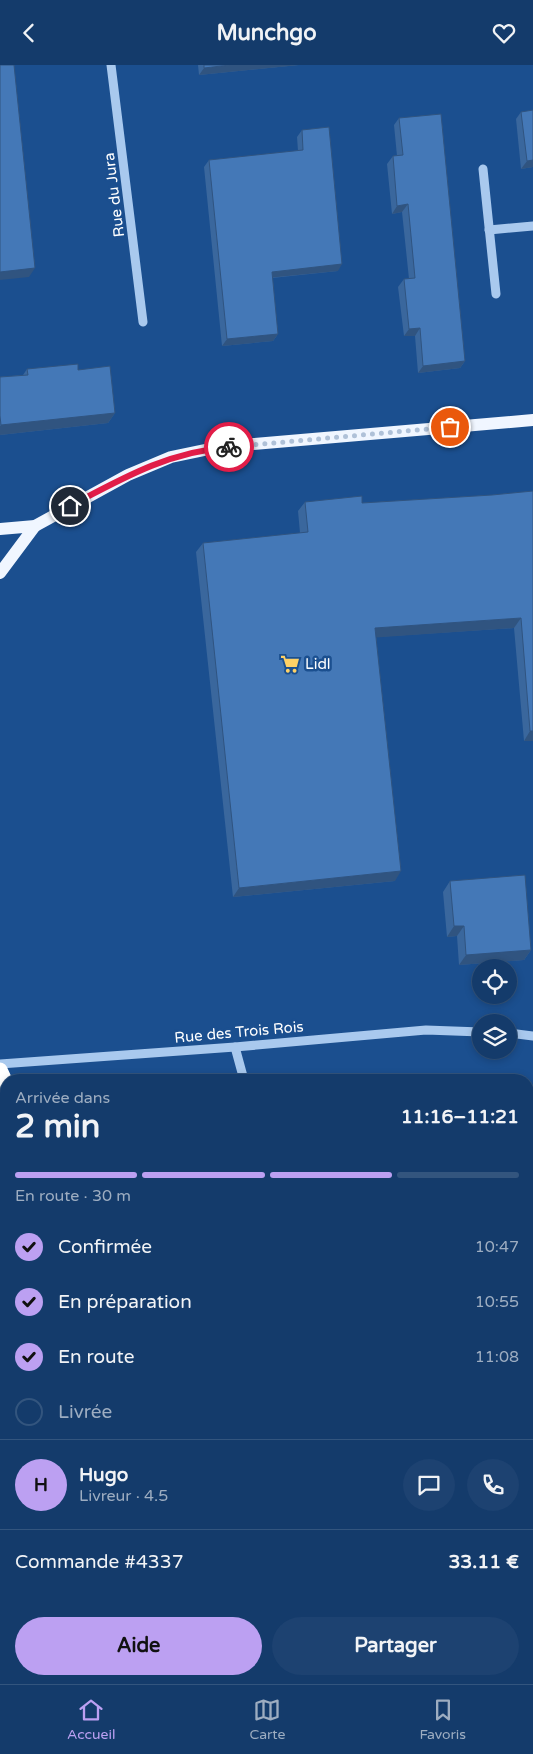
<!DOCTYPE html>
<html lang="fr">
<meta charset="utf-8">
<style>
body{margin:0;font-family:"Varela Round",sans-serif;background:#1d4271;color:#f1f3f6;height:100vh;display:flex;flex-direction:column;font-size:19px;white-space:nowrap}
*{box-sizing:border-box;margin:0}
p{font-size:16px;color:#9dadc1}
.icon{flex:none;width:28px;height:28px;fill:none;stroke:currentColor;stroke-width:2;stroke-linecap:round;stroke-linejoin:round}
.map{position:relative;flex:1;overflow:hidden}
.side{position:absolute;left:0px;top:1009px;width:534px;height:611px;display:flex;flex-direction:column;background:#143b6b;border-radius:20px 20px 0 0;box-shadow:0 2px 8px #0003,0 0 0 1px #33557e}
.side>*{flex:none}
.tools{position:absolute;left:472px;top:894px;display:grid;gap:10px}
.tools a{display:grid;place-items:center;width:45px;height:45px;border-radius:50%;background:#143b6b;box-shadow:0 2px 8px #0003,0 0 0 1px #33557e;font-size:25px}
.pin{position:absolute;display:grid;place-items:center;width:42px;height:42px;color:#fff;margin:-21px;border:2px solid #fff;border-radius:50%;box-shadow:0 1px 5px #0007}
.courier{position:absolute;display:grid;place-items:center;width:50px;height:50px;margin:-25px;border:4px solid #e11d48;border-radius:50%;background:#fff;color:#222;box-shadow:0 1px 6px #0007}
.overview em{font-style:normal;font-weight:700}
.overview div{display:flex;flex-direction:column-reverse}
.overview{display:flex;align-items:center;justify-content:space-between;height:85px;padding:0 15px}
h1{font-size:32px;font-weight:700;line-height:38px}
.bar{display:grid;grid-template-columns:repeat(4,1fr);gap:8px 5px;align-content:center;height:60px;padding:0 15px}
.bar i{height:6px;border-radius:4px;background:#33557e}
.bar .current{background:#bca0f2}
.bar p{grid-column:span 4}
.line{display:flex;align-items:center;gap:12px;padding:0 15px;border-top:1px solid #33557e}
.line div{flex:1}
.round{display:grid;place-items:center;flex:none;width:52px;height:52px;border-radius:26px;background:#1d4271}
ol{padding:0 15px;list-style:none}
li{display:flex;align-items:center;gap:15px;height:55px}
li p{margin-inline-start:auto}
li .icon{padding:5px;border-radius:50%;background:#bca0f2;color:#111;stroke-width:4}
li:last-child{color:#9dadc1}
li i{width:28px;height:28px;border:2px solid #33557e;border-radius:50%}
.action{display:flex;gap:10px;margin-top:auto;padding:10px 15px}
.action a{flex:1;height:58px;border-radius:30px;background:#bca0f2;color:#111;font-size:20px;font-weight:700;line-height:58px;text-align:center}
.action a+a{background:#1d4271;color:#f1f3f6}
header{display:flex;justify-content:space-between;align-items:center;height:65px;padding:0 15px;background:#143b6b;font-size:22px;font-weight:700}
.dock{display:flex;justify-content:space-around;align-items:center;height:70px;border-top:1px solid #33557e;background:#143b6b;font-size:14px;color:#9dadc1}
.dock a{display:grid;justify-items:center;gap:2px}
.dock .current{color:#bca0f2}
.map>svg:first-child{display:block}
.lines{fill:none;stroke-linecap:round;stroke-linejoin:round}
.minor{stroke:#a9c9ee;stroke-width:9}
.major{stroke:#f0f6ff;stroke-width:12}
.highway{stroke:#fff;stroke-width:15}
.wall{fill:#3a679d}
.shaded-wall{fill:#305480}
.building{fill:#4478b7;stroke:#305480}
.done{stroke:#afc1d8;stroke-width:5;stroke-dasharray:0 9}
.route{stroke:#e11d48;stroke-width:6}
.labels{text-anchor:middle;stroke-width:5;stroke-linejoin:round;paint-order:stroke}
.street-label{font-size:15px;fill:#fff;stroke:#1b4f8f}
.poi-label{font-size:15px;fill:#fff;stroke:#1b4f8f;text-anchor:start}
</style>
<header><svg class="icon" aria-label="back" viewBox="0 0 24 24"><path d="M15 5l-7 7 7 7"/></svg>Munchgo<svg class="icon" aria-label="heart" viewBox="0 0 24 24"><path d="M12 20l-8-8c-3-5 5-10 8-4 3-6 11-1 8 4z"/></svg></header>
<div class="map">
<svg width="533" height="1619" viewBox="0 0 533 1619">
<rect width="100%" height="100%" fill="#1b4f8f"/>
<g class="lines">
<g class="minor">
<path d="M 111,0 L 143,257"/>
<path d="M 483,104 L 496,229"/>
<path d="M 489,165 L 533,161"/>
<path d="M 509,968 L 533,971"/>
<path d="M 235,982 L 244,1015"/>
<path d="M 0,999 L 235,982 L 426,965 L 481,967"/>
<path d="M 528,1459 L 533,1458"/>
</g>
<g class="major">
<path d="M 0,464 L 35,461 L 128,410 L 171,392 L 219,382 L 533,355"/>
<path d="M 0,508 L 35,461"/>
</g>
<g class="highway">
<path d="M 0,1005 L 6,1018"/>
<path d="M 0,1029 L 6,1089"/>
<path d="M 185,1614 L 187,1619"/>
<path d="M 81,1619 L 83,1614"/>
</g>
</g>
<g class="wall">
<path d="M 198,0 L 299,0 L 199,10 Z"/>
<path d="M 521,47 L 533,102 L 521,104 L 516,54 Z"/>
<path d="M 399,53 L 465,296 L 460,303 L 418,308 L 415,271 L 404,271 L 398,222 L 404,214 L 409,214 L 402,147 L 392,149 L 387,99 L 393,91 L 397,91 L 394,60 Z"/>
<path d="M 302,65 L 338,206 L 272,213 L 278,269 L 273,276 L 222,281 L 204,102 L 209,95 L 298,86 L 297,72 Z"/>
<path d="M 27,304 L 78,305 L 115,348 L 108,358 L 0,370 L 0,312 L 23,310 Z"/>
<path d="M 533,426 L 533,676 L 524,676 L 514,563 L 376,572 L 395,816 L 233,832 L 196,487 L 203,478 L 300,468 L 298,446 L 305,437 L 362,438 L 492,430 Z"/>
<path d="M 450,816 L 531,885 L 524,895 L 459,900 L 457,871 L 447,872 L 443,827 Z"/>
<path d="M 533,1296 L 533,1356 L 531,1356 L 528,1344 L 528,1297 Z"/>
</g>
<g class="shaded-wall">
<path d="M 230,0 L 299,0 L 199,10 L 204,3 Z"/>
<path d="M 533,95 L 533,102 L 521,104 L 527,96 Z"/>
<path d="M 408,139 L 402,147 L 392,149 L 397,141 Z"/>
<path d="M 342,199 L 338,206 L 267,213 L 272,207 Z"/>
<path d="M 35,203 L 29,212 L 0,215 L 0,207 Z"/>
<path d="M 420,263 L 415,271 L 404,271 L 409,264 Z"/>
<path d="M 278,269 L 273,276 L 222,281 L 227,274 Z"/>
<path d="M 465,296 L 460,303 L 418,308 L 423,301 Z"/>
<path d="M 115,348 L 108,358 L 0,370 L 0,361 L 1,360 Z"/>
<path d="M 521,553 L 514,563 L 369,573 L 375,563 Z"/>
<path d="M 530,666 L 533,666 L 533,676 L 524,676 Z"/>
<path d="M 401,806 L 395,816 L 233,832 L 239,823 Z"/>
<path d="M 454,861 L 464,861 L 457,871 L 447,872 Z"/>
<path d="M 531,885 L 524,895 L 459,900 L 466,890 Z"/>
<path d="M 533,1205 L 533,1213 L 528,1214 L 528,1206 Z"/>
<path d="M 533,1553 L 533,1559 L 528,1561 L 528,1555 Z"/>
</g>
<g class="building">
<path d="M 0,0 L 14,0 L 35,203 L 0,207 Z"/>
<path d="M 204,0 L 230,0 L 204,3 Z"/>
<path d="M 533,45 L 533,95 L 527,96 L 521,47 Z"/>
<path d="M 441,49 L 465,296 L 423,301 L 420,263 L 409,264 L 404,214 L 415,213 L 408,139 L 397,141 L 393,91 L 403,90 L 399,53 Z"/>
<path d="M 329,62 L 342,199 L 272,207 L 278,269 L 227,274 L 209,95 L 303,85 L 302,65 Z"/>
<path d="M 78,299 L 78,305 L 110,301 L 115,348 L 1,360 L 0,351 L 0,312 L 28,310 L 27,304 Z"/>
<path d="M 533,426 L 533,666 L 530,666 L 521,553 L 375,563 L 401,806 L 239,823 L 203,478 L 308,467 L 305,437 L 362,431 L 362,438 L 492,430 Z"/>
<path d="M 525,810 L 531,885 L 466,890 L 464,861 L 454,861 L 450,816 Z"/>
<path d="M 500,1012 L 500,1015 L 489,1015 Z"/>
<path d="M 533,1153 L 533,1205 L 528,1206 L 528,1155 Z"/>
<path d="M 533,1296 L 533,1337 L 528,1318 L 528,1297 Z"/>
<path d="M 533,1522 L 533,1553 L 528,1555 L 528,1523 Z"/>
</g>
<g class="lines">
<path class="done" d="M 229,382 L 450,362"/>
<path class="route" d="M 70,441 C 123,413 168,387 229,382"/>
</g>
<defs>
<g id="supermarket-bare" transform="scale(1.5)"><path d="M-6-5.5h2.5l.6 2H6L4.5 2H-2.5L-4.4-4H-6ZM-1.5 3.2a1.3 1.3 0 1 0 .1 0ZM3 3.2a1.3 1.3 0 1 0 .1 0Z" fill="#ffd166" stroke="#1b4f8f" stroke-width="2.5" paint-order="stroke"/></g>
</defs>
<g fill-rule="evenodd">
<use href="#supermarket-bare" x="290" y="599"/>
</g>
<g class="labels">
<g class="street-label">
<text transform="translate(114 130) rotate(-97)" y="5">Rue du Jura</text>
<text transform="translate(239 967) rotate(-5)" y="5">Rue des Trois Rois</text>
</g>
<g class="poi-label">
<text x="305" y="604">Lidl</text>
</g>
</g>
</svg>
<div class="tools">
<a><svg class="icon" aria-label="locate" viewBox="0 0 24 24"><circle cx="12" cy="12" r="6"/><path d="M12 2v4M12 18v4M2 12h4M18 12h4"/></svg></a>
<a><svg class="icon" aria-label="layers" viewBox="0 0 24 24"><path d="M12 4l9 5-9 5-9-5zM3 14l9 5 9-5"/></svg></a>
</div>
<div class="pin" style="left:450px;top:362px;background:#ea580c"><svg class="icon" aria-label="bag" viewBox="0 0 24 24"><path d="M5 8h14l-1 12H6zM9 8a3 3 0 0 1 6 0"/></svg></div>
<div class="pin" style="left:70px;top:441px;background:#1f2937"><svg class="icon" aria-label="home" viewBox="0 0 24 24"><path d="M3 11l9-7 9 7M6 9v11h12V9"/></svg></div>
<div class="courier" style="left:229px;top:382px"><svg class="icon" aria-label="bike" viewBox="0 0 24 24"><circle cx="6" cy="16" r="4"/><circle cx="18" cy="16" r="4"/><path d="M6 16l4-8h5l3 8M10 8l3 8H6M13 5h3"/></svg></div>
<section class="side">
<div class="overview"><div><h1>2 min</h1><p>Arrivée dans</p></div><em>11:16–11:21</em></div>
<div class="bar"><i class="current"></i><i class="current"></i><i class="current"></i><i></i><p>En route · 30 m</p></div>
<ol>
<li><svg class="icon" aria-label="check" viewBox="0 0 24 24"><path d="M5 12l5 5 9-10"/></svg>Confirmée<p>10:47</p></li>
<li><svg class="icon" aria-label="check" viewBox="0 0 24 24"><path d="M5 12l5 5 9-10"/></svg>En préparation<p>10:55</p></li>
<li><svg class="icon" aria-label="check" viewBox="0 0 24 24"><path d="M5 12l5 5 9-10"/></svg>En route<p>11:08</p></li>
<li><i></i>Livrée</li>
</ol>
<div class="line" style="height:90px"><b class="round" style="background:#bca0f2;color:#111">H</b><div><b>Hugo</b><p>Livreur · 4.5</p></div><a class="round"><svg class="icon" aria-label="chat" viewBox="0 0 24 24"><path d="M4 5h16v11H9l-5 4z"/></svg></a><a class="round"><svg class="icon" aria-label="phone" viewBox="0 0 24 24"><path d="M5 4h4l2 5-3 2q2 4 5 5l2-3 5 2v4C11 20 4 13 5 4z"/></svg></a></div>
<div class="line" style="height:65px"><div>Commande #4337</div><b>33.11 €</b></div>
<div class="action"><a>Aide</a><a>Partager</a></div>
</section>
</div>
<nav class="dock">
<a class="current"><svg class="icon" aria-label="home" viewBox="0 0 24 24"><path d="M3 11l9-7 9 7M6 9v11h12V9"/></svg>Accueil</a>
<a><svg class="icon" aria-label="map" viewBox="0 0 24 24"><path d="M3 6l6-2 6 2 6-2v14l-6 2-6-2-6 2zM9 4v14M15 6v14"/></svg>Carte</a>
<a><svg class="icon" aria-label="saved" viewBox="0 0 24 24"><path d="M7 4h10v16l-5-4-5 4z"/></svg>Favoris</a>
</nav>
